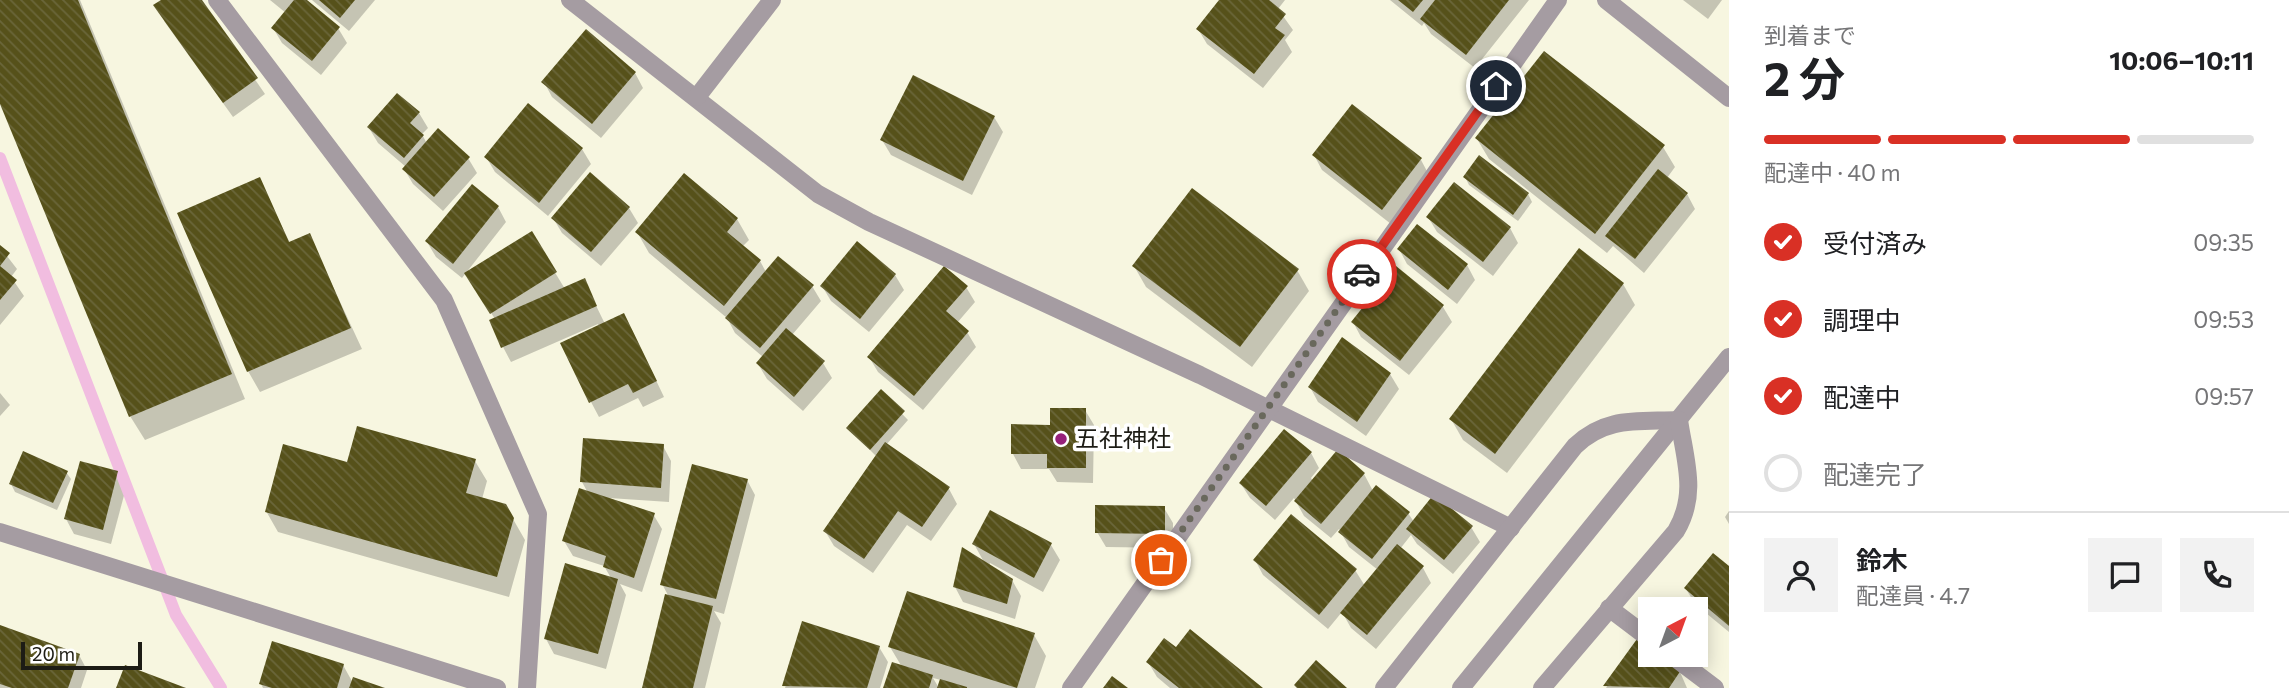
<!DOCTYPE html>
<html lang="ja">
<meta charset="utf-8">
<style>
body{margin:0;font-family:Commissioner,"Noto Sans JP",sans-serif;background:#f2f2f2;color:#202124;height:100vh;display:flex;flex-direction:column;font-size:26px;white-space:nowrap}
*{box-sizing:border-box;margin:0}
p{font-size:23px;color:#757577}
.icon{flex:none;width:38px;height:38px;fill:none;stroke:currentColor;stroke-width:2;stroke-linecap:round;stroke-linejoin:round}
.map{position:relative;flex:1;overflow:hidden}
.sheet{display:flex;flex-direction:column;background:#fff;width:560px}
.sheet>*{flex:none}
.needle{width:46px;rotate:41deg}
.buttons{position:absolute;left:1638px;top:597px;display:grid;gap:14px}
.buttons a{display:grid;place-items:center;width:70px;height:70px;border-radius:0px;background:#fff;box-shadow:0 4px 18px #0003;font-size:35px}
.scale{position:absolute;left:21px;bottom:18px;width:121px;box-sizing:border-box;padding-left:7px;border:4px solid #1d1c15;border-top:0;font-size:19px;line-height:24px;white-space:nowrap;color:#1d1c15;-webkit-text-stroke:5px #fff;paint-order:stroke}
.pin{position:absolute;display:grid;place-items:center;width:60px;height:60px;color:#fff;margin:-30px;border:4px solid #fff;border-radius:50%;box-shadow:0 2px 7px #0007}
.courier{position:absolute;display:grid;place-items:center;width:70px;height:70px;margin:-35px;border:5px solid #d93025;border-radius:50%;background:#fff;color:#222;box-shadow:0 2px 9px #0007}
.head em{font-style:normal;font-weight:700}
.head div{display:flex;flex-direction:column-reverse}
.head{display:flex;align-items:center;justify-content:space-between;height:119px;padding:0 35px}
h1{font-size:46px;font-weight:700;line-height:52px}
.bar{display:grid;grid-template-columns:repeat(4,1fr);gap:10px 7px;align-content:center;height:84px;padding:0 35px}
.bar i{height:9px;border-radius:5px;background:#e0e0e0}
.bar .active{background:#d93025}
.bar p{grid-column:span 4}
.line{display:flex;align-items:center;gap:18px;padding:0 35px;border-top:2px solid #e0e0e0}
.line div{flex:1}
.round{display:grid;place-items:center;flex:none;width:74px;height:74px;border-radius:0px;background:#f2f2f2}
ol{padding:0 35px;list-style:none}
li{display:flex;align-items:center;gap:21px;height:77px}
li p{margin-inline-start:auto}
li .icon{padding:7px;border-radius:50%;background:#d93025;color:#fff;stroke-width:4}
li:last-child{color:#757577}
li i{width:38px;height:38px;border:4px solid #e0e0e0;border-radius:50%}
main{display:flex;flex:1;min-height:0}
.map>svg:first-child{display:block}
.shadow{fill:#0003}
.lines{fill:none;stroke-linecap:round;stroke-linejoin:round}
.stream{stroke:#f1bde0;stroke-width:12}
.building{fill:url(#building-back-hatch)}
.minor{stroke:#a59ca2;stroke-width:18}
.done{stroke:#69685c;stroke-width:7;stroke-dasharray:0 12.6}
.route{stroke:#d93025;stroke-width:9}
.poi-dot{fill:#96207b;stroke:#fff;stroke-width:2.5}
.labels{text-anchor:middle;stroke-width:7;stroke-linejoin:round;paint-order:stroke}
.poi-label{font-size:24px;fill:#1d1c15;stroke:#fff;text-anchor:start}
</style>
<main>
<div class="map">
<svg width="1729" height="688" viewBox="0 0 1729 688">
<defs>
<pattern id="building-back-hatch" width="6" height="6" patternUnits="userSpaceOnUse" patternTransform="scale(1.75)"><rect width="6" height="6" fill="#56511a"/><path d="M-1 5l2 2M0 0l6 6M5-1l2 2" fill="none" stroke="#6a663a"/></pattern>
</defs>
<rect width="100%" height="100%" fill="#f7f6e0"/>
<g class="shadow">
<path d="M 0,0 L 80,0 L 245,399 L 145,440 L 130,416 L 0,100 Z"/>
<path d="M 164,0 L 200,0 L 265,94 L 233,117 L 164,21 Z"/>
<path d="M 270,0 L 304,0 L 338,28 L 347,43 L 321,75 L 282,43 L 273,28 L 286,13 Z"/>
<path d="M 312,0 L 375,0 L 349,31 Z"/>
<path d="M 1221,0 L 1285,0 L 1278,9 L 1293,30 L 1285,40 L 1292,52 L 1263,88 L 1207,44 L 1198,29 Z"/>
<path d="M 1390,0 L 1529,0 L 1475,68 L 1431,34 L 1424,23 L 1422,26 Z"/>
<path d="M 1683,0 L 1722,0 L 1708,19 Z"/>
<path d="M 635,73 L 643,88 L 601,138 L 552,97 L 544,82 Z"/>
<path d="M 528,106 L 582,149 L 591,164 L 548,216 L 495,172 L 486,157 Z"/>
<path d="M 419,113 L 428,128 L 422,134 L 427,144 L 468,158 L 477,173 L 443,211 L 413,184 L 404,169 L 406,167 L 378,143 L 369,128 Z"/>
<path d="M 994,117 L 1003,132 L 972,195 L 891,155 L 882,140 Z"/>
<path d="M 1477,139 L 1663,147 L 1675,167 L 1667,178 L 1687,194 L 1695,209 L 1644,273 L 1613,246 L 1607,253 L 1489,159 Z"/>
<path d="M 1314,155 L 1421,160 L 1429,175 L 1391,224 L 1322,170 Z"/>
<path d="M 1465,177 L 1528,194 L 1532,202 L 1518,221 L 1469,185 Z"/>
<path d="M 259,179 L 290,243 L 309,235 L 362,349 L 260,392 L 248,371 Z"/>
<path d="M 498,207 L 506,222 L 462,278 L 436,257 L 427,242 Z"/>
<path d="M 629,208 L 638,223 L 601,266 L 562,233 L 553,218 Z"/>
<path d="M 1428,217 L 1510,228 L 1518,243 L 1493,276 L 1437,232 Z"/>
<path d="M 737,219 L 749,240 L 742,247 L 760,261 L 766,272 L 812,286 L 821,301 L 792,335 L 823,363 L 832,378 L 803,411 L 767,379 L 758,364 L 763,357 L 735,333 L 727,318 L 649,253 L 637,232 Z"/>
<path d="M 531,233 L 565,289 L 584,281 L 605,324 L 632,330 L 664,397 L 643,407 L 638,398 L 599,417 L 591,402 L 598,324 L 511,362 L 503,347 L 495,319 L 475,288 Z"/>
<path d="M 0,247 L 17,269 L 11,277 L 24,296 L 0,325 Z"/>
<path d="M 1399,249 L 1467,265 L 1475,280 L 1457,304 L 1407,264 Z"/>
<path d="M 1134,266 L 1297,270 L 1309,291 L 1252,367 L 1146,287 Z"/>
<path d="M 1396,268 L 1443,307 L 1452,322 L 1409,375 L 1361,337 L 1353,322 Z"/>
<path d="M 895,275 L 904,290 L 869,332 L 831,301 L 822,286 Z"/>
<path d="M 1623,284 L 1635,305 L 1507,473 L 1463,440 L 1451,419 Z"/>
<path d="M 966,287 L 975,302 L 957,323 L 967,332 L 976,347 L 923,410 L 878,372 L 869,357 Z"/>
<path d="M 1390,374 L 1399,389 L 1366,436 L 1318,402 L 1310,387 Z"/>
<path d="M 881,392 L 908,420 L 886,445 L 949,489 L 957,504 L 931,541 L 907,525 L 873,573 L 834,546 L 825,531 L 877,457 L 848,428 Z"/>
<path d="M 0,393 L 10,405 L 0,416 Z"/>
<path d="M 1085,410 L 1094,425 L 1093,483 L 1057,482 L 1049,469 L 1021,469 L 1013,454 L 1052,426 Z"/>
<path d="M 663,446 L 671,461 L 669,502 L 609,498 L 653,514 L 662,529 L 642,592 L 620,584 L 626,595 L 606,669 L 554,654 L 546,639 L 611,578 L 604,566 L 573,556 L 564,541 L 588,493 L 582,482 Z"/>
<path d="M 1311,453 L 1319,468 L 1311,478 L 1313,481 L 1364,474 L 1373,491 L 1408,513 L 1414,522 L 1471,527 L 1480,542 L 1453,574 L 1417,544 L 1411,535 L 1400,549 L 1423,568 L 1431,583 L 1376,649 L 1351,628 L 1342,612 L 1328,629 L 1263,575 L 1255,560 L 1355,570 L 1365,586 L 1378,570 L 1349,547 L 1339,529 L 1331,538 L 1304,516 L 1294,498 L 1275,520 L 1250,498 L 1241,484 Z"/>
<path d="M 475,461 L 487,481 L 482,499 L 505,505 L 525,540 L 509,597 L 278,532 L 266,511 L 349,465 Z"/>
<path d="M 66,472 L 71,479 L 57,510 L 15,492 L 11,484 Z"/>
<path d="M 117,473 L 126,488 L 111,544 L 74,534 L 66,519 Z"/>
<path d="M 747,480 L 755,495 L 724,614 L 714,611 L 721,623 L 705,688 L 643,688 L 669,597 L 662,584 Z"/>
<path d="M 1164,508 L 1173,523 L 1173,548 L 1106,547 L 1097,532 Z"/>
<path d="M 1729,511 L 1729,524 L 1725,517 Z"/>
<path d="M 974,544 L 1051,545 L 1060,560 L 1043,592 L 990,563 L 989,566 L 1012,580 L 1021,596 L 1015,619 L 963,602 L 955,587 L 985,564 Z"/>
<path d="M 1729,569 L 1729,632 L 1695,604 L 1686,589 Z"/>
<path d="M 803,624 L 879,647 L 888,662 L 880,688 L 785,688 Z"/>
<path d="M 0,627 L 79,655 L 87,670 L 81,688 L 0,688 Z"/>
<path d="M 1034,635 L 1046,656 L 1035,688 L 939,688 L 941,680 L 933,678 L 939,688 L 885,688 L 902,667 L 890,647 Z"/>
<path d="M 1637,641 L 1650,651 L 1650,654 L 1680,672 L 1687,688 L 1606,688 Z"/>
<path d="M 1148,662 L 1261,688 L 1170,688 L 1157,677 Z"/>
<path d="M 343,665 L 353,683 L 381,688 L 263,688 L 261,684 Z"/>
</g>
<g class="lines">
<path class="stream" d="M 0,158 L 176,615 L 221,688"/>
</g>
<g class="building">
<path d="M 0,0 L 78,0 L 232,374 L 129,417 L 0,104 Z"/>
<path d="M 161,0 L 202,0 L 258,78 L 223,103 L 153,5 Z"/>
<path d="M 294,0 L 307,0 L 340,27 L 312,61 L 271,28 Z"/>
<path d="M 319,0 L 355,0 L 340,18 Z"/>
<path d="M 1219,0 L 1269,0 L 1286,14 L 1275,28 L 1285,35 L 1254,74 L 1196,29 Z"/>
<path d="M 1398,0 L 1423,0 L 1413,12 Z"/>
<path d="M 1435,0 L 1509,0 L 1466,55 L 1420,19 Z"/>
<path d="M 586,29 L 636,72 L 592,124 L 541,82 Z"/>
<path d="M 1544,51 L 1665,145 L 1595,234 L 1475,138 Z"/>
<path d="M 913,75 L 995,116 L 963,181 L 880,140 Z"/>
<path d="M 397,93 L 420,112 L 410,123 L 424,135 L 404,158 L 367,127 Z"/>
<path d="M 528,103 L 583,148 L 539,203 L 484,157 Z"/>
<path d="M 1352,104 L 1422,158 L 1382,210 L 1312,155 Z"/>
<path d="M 438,128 L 470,157 L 434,197 L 402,169 Z"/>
<path d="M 1479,155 L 1529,193 L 1513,215 L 1463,177 Z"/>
<path d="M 1658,169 L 1688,193 L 1635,259 L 1605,236 Z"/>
<path d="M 590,172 L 630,207 L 591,252 L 551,218 Z"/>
<path d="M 684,173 L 738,218 L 727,232 L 761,260 L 724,306 L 635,232 Z"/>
<path d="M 260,177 L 289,242 L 310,233 L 351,328 L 247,372 L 177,213 Z"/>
<path d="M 1454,182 L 1511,227 L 1483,262 L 1426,217 Z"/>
<path d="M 472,184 L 499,206 L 453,264 L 425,241 Z"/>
<path d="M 1192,188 L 1299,269 L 1240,347 L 1132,266 Z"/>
<path d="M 1417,224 L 1468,264 L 1448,290 L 1397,249 Z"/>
<path d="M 532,231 L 557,272 L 490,314 L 464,273 Z"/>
<path d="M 857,241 L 896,274 L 860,319 L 820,286 Z"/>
<path d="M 0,245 L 10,253 L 0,266 Z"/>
<path d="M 1579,248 L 1624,283 L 1495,454 L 1449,419 Z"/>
<path d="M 778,256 L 814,285 L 760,348 L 725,318 Z"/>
<path d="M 0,266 L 17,280 L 0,300 Z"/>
<path d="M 944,266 L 968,286 L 946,311 L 969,331 L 914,396 L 867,357 Z"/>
<path d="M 1396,266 L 1444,305 L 1400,361 L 1351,322 Z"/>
<path d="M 585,278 L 597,306 L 501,348 L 489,320 Z"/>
<path d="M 624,313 L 657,381 L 633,393 L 628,384 L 589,403 L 560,343 Z"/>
<path d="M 786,328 L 825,361 L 794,397 L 756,363 Z"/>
<path d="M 1342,337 L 1391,373 L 1357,422 L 1308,387 Z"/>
<path d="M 881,389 L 905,411 L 870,450 L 846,428 Z"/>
<path d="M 1050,408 L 1086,408 L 1086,468 L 1047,468 L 1047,454 L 1011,454 L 1011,424 L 1050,425 Z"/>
<path d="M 357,426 L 476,459 L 466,493 L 506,504 L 514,518 L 497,577 L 265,512 L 283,444 L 347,462 Z"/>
<path d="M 1284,429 L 1312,452 L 1266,506 L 1239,483 Z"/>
<path d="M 583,438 L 664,444 L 661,488 L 580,482 Z"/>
<path d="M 885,442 L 950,487 L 922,527 L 898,511 L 864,559 L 823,531 Z"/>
<path d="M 1338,449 L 1365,473 L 1321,524 L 1294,501 Z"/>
<path d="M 23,451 L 68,471 L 53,503 L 9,484 Z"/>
<path d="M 80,461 L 118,471 L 103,530 L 64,519 Z"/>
<path d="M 692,464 L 748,479 L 716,599 L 660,585 Z"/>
<path d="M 1376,485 L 1410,512 L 1372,559 L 1338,532 Z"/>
<path d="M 579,488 L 655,513 L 634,578 L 603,567 L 606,556 L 562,541 Z"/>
<path d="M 1434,494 L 1473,526 L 1444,560 L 1406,529 Z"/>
<path d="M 1095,505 L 1165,506 L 1165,534 L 1095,533 Z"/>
<path d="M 990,510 L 1052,543 L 1034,578 L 972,544 Z"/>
<path d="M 1291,514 L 1357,569 L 1319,615 L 1253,560 Z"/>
<path d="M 1397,544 L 1424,566 L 1367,635 L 1340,613 Z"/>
<path d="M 962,547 L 1013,579 L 1007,604 L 953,587 Z"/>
<path d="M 1713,553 L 1729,566 L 1729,626 L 1684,588 Z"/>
<path d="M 565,563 L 618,579 L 598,654 L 544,639 Z"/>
<path d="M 907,591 L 1035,633 L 1017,688 L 888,647 Z"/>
<path d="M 665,594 L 713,606 L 693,688 L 642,688 Z"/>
<path d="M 802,621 L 880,646 L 867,688 L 782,686 Z"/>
<path d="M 0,625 L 80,654 L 68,688 L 12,688 L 0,684 Z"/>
<path d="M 1190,629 L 1263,688 L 1179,688 L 1146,662 L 1164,638 L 1176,647 Z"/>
<path d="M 1637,639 L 1650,649 L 1650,654 L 1659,654 L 1681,670 L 1669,688 L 1603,686 Z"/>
<path d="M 272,641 L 344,664 L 337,688 L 272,688 L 259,684 Z"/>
<path d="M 1316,660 L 1347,688 L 1297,688 L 1294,685 Z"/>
<path d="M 892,662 L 933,675 L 929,688 L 883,688 Z"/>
<path d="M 125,665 L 186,688 L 116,688 Z"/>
<path d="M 1112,676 L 1128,688 L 1103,688 Z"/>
<path d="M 353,677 L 385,688 L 349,688 Z"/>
<path d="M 940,679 L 967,687 L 967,688 L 937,688 Z"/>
</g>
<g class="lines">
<g class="minor">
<path d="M 217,0 L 444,300 L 538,514 L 527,688"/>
<path d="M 570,0 L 818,194 L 869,222 L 1200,375 L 1511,528"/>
<path d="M 1606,0 L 1729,98"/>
<path d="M 697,97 L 772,0"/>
<path d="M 0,532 L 497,688"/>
<path d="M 1609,608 L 1650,639"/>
<path d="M 1670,654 L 1715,688"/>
<path d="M 1071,688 L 1558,0"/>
<path d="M 1384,688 L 1575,446 C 1606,416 1638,422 1679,420"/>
<path d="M 1461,688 L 1729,357"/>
<path d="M 1542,688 L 1676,531 C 1698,494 1685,460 1679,420"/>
</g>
</g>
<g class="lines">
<path class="done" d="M 1161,560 L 1362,274"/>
<path class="route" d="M 1362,274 L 1496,86"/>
</g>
<circle class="poi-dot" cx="1061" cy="439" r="7"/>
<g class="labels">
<g class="poi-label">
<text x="1075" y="447">五社神社</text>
</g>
</g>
</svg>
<div class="buttons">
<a><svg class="needle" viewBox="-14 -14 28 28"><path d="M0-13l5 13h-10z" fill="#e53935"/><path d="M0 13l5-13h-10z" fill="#757577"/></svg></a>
</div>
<div class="scale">20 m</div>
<div class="pin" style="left:1161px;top:560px;background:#ea580c"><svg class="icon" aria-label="bag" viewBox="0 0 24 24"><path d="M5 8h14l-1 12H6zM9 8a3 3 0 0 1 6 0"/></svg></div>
<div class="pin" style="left:1496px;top:86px;background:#1f2937"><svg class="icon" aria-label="home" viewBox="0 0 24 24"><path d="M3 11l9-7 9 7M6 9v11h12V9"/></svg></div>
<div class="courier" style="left:1362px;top:274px"><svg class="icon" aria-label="car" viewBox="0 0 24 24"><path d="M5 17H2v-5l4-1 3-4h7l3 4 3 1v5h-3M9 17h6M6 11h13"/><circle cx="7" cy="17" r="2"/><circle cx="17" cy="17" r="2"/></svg></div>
</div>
<section class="sheet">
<div class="head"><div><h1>2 分</h1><p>到着まで</p></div><em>10:06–10:11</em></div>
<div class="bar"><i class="active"></i><i class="active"></i><i class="active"></i><i></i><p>配達中 · 40 m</p></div>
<ol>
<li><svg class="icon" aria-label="check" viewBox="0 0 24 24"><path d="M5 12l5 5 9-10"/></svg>受付済み<p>09:35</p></li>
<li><svg class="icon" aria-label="check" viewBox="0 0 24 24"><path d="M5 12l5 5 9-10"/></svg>調理中<p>09:53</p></li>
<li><svg class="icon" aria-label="check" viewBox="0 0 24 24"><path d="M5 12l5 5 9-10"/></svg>配達中<p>09:57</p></li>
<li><i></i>配達完了</li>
</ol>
<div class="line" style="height:126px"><a class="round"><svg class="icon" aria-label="person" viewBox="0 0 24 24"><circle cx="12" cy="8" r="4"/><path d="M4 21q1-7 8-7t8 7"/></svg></a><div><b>鈴木</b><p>配達員 · 4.7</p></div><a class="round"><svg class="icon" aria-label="chat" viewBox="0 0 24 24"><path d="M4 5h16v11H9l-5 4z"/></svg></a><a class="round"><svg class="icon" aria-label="phone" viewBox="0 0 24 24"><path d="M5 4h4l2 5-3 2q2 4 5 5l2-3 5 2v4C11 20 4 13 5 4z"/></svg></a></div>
</section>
</main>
